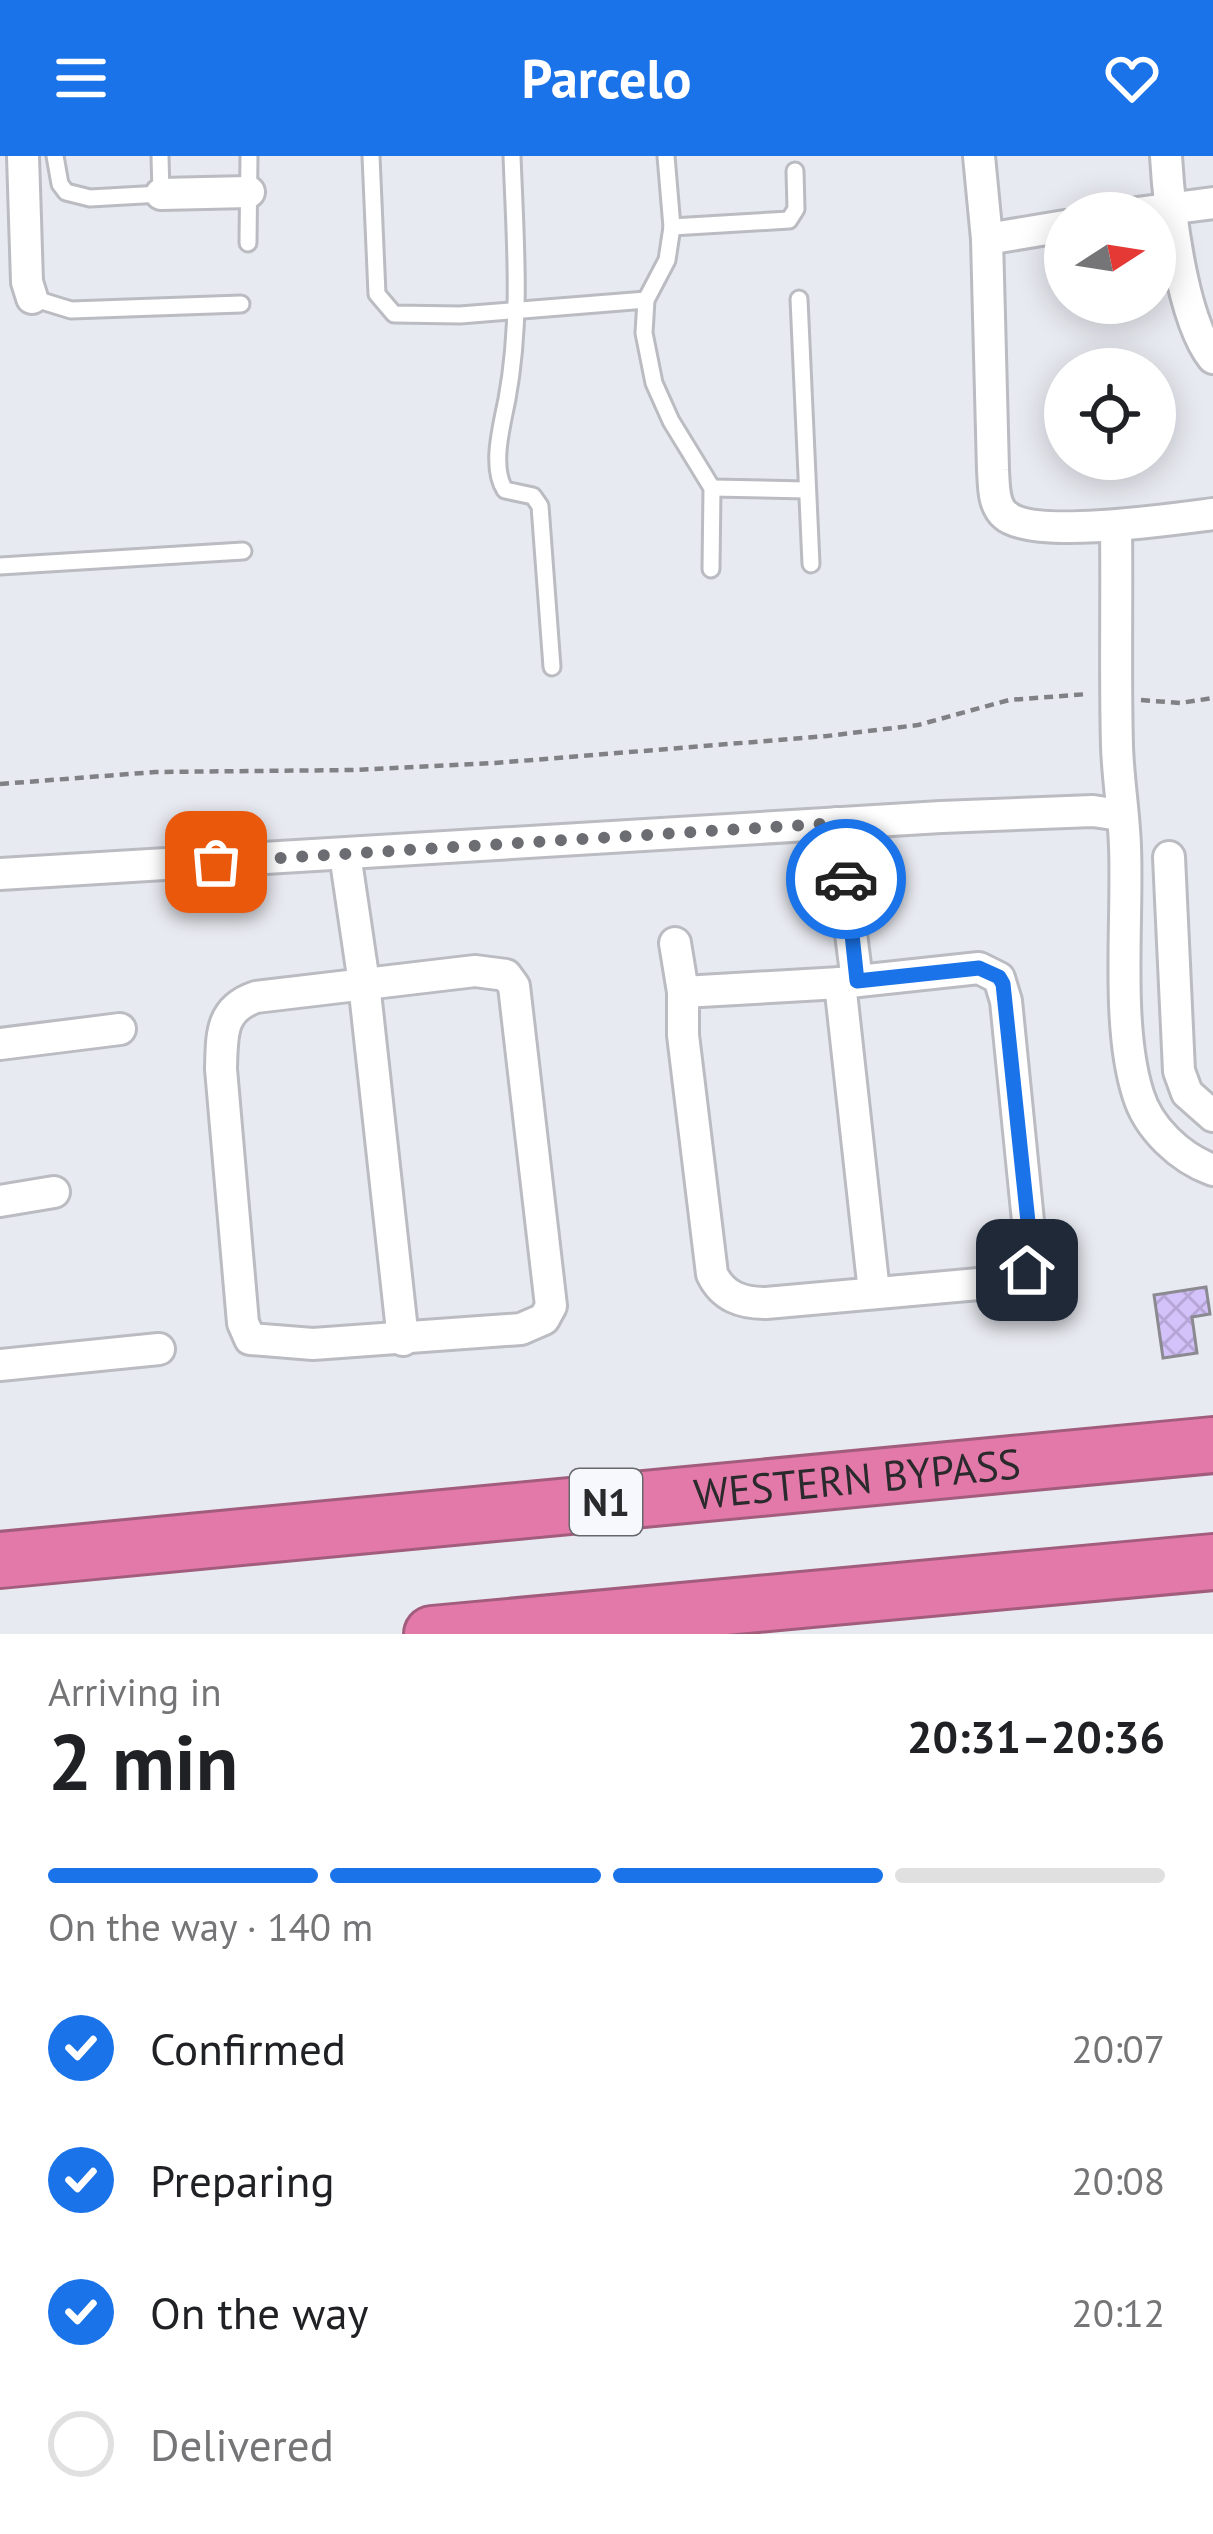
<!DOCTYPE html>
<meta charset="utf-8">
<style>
body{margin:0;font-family:"PT Sans",sans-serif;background:#f2f2f2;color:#202124;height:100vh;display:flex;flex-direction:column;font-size:45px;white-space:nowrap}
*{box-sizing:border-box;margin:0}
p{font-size:39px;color:#757577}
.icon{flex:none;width:66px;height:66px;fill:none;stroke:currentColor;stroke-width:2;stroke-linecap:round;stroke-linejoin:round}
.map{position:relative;height:1478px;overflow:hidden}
.drawer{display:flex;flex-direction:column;background:#fff;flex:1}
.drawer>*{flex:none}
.needle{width:78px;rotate:78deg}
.buttons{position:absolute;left:1044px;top:36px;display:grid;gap:24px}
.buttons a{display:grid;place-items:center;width:132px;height:132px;border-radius:50%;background:#fff;box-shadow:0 6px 30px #0003;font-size:60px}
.pin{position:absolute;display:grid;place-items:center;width:102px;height:102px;color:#fff;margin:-51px;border-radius:24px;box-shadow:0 6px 18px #0006}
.courier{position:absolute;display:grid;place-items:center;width:120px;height:120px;margin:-60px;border:9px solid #1a73e8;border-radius:50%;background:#fff;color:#222;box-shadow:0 3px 15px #0007}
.summary em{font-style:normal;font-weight:700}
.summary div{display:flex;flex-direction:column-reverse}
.summary{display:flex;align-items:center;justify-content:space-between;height:204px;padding:0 48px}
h1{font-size:78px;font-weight:700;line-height:90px}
.bar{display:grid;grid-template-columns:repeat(4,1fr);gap:18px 12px;align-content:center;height:144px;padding:0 48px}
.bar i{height:15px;border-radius:9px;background:#e0e0e0}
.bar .current{background:#1a73e8}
.bar p{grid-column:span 4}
ol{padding:0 48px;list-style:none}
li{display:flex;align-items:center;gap:36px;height:132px}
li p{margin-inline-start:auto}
li .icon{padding:12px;border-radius:50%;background:#1a73e8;color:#fff;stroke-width:4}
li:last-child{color:#757577}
li i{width:66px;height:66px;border:6px solid #e0e0e0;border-radius:50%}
header{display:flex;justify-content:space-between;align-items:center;height:156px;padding:0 48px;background:#1a73e8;color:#fff;font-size:54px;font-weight:700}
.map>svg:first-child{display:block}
.building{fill:url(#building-cross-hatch);stroke:#8b8a90;stroke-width:3}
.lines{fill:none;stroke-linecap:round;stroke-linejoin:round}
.lane-casing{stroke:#babcc2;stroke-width:21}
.street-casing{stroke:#babcc2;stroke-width:36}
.highway-casing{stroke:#a25d7d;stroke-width:60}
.path{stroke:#808185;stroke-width:4.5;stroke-dasharray:9 6;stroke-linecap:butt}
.lane{stroke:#fff;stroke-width:15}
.street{stroke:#fff;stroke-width:30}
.highway{stroke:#e379a8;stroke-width:54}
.done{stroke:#6c6d72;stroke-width:12;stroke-dasharray:0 21.6}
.route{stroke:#1a73e8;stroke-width:15}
.labels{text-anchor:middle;stroke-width:10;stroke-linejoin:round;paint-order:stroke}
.shield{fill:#f6f8fe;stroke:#67686c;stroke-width:3}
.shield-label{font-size:39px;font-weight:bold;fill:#2a2a2d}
.street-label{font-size:42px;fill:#2a2a2d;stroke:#f6f8fe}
</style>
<header><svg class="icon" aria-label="menu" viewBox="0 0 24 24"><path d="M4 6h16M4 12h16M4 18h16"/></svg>Parcelo<svg class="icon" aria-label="heart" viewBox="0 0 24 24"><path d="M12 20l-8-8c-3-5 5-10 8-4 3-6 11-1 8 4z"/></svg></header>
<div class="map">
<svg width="1213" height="1478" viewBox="0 0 1213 1478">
<defs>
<pattern id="building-cross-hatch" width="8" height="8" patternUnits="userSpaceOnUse" patternTransform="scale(3)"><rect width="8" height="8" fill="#d3c1f9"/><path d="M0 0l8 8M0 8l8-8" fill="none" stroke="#b5a6d6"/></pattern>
</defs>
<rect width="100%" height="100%" fill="#e8eaf1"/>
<path class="building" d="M 1206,1131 L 1210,1158 L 1192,1161 L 1197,1197 L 1163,1202 L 1154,1139 Z"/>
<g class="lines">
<g class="lane-casing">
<g id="lane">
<path d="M 55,0 L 60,28 L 66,36 L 90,42 L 161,38 L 160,0"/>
<path d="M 371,0 L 377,138 L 394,158 L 460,159 L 646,144"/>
<path d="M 512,0 C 515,82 522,162 507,243 C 502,269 490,311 505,334 L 533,340 L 540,350 L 552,511"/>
<path d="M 666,0 L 672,71 L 667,104 L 646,144 L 644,177 L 654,227 L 671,265 L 712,332 L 711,413"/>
<path d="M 672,71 L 789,64 L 796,53 L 795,15"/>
<path d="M 248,87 L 249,0"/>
<path d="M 32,142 L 71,154 L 241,148"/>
<path d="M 799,143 L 811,408"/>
<path d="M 712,332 L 806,334"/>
<path d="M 0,410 L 243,395"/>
</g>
</g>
<g class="street-casing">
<g id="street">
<path d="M 23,0 L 27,126 L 32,142"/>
<path d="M 979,0 L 987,83 L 993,314 C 994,329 993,349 1005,359 C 1033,384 1174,363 1213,358"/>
<path d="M 1166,0 C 1169,51 1181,162 1213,202"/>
<path d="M 161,38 L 249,36"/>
<path d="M 1137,57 L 1213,47"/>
<path d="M 987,83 L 1065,70"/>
<path d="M 1116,370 C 1117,443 1115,517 1117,590 C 1118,624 1124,657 1125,691 C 1128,764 1116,869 1138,938 C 1148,972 1180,1002 1213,1014"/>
<path d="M 837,667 L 857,825"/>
<path d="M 345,698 L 364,827 L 403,1184"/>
<path d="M 1169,701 L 1179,915 L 1187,937 L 1213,960"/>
<path d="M 0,718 L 941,661 L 1093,655 L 1120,659"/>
<path d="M 675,787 L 683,836 L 683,879 L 712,1118 C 723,1141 742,1147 766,1147 L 1012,1125 L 1023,1121 L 1030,1085 L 1006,845 L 999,822 L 979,812 L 840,827 L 683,836"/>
<path d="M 475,815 L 506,819 L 514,830 L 551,1150 L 544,1163 L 521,1173 L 313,1188 L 250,1183 L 243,1167 L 221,913 C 222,879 220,853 256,841 Z"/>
<path d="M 840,827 L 874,1136"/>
<path d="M 0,888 L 120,873"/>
<path d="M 0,1045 L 54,1036"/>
<path d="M 0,1209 L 159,1193"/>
</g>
</g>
<g class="highway-casing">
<g id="highway">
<path id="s1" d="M 0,1404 L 1213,1289"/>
<path d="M 432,1478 L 1213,1406"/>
</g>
</g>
<g class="path">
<path d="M 1141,544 L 1180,547 L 1213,542"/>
<path d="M 0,628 L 155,616 L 353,614 L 495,607 L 827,580 L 918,569 L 1009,544 L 1088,538"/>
</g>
<use href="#lane" class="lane"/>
<use href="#street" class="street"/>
<use href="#highway" class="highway"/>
</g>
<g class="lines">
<path class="done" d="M 216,706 L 837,667 L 846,723"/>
<path class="route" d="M 846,723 L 857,825 L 979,812 L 999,821 L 1003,828 L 1030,1085 L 1027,1114"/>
</g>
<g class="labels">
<rect class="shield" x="570" y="1313" width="72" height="66" rx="9"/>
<g class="shield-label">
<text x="606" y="1360">N1</text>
</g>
<g class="street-label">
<text dy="15" stroke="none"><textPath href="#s1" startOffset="861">WESTERN BYPASS</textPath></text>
</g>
</g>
</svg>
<div class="buttons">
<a><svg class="needle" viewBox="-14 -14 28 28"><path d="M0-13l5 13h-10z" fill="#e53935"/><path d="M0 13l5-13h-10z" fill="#757577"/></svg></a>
<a><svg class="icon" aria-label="locate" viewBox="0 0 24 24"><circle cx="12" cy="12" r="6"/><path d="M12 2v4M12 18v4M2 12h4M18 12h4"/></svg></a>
</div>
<div class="pin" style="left:216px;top:706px;background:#ea580c"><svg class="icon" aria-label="bag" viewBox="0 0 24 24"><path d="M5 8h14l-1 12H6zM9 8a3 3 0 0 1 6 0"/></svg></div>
<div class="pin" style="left:1027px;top:1114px;background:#1f2937"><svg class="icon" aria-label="home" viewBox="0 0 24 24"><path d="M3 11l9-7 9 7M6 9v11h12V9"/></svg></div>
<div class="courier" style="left:846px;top:723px"><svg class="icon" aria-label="car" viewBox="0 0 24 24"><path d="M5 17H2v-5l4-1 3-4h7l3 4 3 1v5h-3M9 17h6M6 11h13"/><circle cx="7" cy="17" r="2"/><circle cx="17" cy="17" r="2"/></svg></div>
</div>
<section class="drawer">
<div class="summary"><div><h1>2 min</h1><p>Arriving in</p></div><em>20:31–20:36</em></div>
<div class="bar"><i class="current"></i><i class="current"></i><i class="current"></i><i></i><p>On the way · 140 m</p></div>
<ol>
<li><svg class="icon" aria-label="check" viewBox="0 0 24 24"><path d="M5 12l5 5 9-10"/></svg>Confirmed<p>20:07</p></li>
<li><svg class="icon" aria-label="check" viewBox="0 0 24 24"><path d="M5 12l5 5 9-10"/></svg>Preparing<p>20:08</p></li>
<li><svg class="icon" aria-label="check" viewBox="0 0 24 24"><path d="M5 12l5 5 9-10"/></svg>On the way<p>20:12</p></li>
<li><i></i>Delivered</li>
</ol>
</section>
